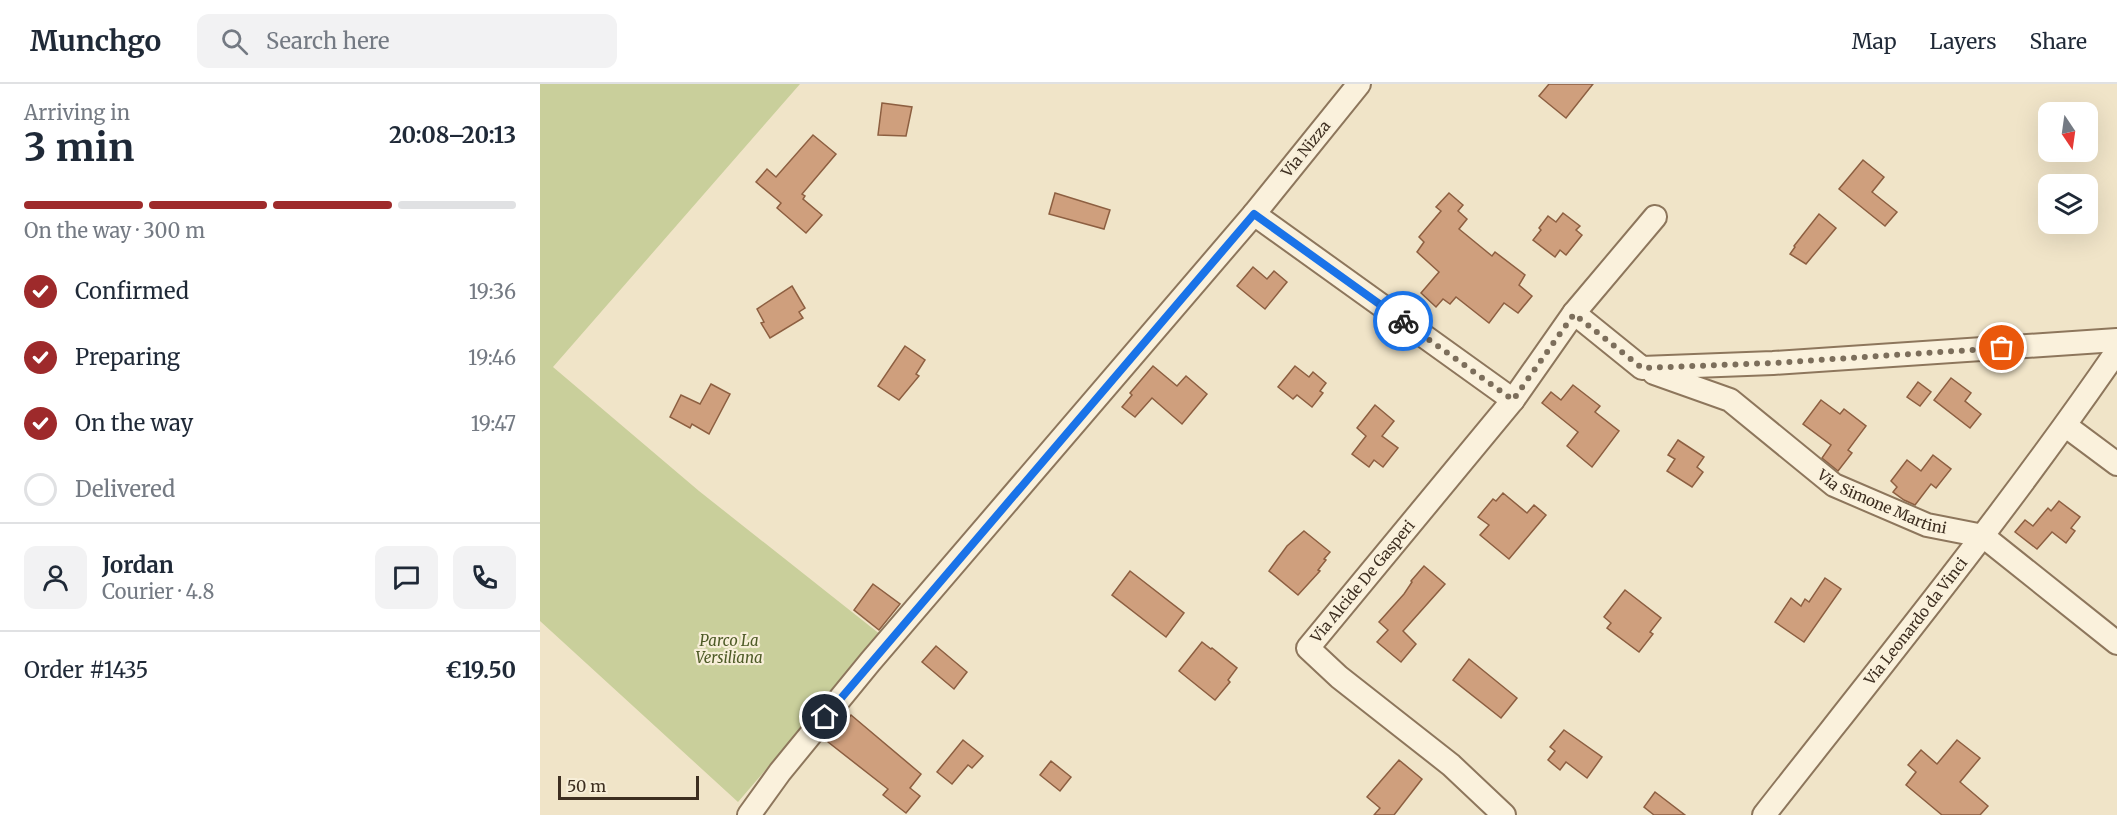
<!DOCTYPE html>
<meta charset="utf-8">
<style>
body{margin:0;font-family:Merriweather,serif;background:#f2f2f3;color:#1f2937;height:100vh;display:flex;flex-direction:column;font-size:22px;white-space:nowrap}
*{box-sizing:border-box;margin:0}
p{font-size:20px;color:#747a83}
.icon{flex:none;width:33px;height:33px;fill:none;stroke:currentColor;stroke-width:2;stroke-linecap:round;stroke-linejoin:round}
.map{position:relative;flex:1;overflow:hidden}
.sheet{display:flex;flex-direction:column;background:#fff;width:540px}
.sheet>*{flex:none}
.needle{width:39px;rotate:167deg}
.tools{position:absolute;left:1498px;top:18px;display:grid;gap:12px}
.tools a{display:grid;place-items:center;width:60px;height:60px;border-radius:12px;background:#fff;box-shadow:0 6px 24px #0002;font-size:30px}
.scale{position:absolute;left:18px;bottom:15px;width:141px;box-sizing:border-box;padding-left:6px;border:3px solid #3d2e20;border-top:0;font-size:16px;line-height:21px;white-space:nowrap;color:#3d2e20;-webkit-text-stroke:4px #f7eed8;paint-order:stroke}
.pin{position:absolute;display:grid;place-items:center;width:51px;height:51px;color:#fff;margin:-26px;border:3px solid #fff;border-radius:50%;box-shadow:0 2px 6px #0007}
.courier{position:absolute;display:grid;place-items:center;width:60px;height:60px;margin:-30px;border:4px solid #1a73e8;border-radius:50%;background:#fff;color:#222;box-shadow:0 2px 8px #0007}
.headline em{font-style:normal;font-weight:700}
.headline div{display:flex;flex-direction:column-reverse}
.headline{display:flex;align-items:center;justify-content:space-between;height:102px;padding:0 24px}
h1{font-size:39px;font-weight:700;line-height:45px}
.bar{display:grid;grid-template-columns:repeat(4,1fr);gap:9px 6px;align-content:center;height:72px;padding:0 24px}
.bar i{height:8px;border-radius:4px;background:#e0e1e3}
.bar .current{background:#9e2a2b}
.bar p{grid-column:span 4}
.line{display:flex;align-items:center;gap:15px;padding:0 24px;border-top:2px solid #e0e1e3}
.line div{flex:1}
.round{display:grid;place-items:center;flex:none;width:63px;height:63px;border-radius:12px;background:#f2f2f3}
ol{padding:0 24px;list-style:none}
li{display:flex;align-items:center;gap:18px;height:66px}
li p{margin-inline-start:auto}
li .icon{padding:6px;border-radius:50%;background:#9e2a2b;color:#fff;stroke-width:4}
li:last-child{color:#747a83}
li i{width:33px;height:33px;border:3px solid #e0e1e3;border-radius:50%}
header{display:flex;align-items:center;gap:36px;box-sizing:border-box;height:84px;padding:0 30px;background:#fff;border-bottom:2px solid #e0e1e3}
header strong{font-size:28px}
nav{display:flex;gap:33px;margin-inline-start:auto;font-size:21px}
.search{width:420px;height:54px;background:#f2f2f3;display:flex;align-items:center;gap:15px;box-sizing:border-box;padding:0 21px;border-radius:12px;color:#747a83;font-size:22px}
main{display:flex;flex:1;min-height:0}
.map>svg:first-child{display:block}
.green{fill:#c9cf9b}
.building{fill:#cf9f7d;stroke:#8d5f41;stroke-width:1.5}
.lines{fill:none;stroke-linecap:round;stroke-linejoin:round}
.minor-casing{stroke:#8d765c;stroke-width:26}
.minor{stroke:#faf1dc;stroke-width:22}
.done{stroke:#7c6e5b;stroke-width:6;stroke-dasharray:0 10.8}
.route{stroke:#1a73e8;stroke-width:8}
.labels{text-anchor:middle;stroke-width:4.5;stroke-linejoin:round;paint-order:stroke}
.street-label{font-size:15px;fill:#3d2e20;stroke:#f7eed8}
.park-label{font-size:15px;font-style:italic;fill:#4d5a26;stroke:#f7eed8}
</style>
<header>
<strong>Munchgo</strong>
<div class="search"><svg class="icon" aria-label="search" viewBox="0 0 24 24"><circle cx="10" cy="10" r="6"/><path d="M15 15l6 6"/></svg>Search here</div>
<nav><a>Map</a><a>Layers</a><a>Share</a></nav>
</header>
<main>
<section class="sheet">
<div class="headline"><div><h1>3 min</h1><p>Arriving in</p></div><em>20:08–20:13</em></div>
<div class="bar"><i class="current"></i><i class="current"></i><i class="current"></i><i></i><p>On the way · 300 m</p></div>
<ol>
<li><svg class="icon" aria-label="check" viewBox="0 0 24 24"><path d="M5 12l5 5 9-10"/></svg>Confirmed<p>19:36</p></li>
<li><svg class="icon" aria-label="check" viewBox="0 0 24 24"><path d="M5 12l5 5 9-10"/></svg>Preparing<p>19:46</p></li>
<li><svg class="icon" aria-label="check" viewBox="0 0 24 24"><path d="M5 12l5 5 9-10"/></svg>On the way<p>19:47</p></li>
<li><i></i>Delivered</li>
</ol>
<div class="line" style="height:108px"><a class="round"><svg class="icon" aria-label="person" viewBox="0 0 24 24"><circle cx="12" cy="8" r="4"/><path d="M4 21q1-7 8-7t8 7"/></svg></a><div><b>Jordan</b><p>Courier · 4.8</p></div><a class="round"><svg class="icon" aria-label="chat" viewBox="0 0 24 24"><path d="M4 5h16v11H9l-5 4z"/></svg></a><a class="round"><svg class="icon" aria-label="phone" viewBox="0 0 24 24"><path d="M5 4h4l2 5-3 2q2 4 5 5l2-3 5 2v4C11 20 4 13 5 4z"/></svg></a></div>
<div class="line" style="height:78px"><div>Order #1435</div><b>€19.50</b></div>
</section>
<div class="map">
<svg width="1577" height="731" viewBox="0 0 1577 731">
<rect width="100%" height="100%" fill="#f0e4c8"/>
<path class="green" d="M 0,0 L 260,0 L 13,283 L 159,407 L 341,551 L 198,718 L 0,537 Z"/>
<g class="building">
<path d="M 1009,0 L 1053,0 L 1026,34 L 999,12 Z"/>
<path d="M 342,19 L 372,23 L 366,52 L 338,51 Z"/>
<path d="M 273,51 L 296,70 L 262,110 L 265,112 L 263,115 L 282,131 L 266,149 L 237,124 L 241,119 L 216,98 L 227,85 L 236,93 Z"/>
<path d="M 1323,76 L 1344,93 L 1332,108 L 1357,128 L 1345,142 L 1299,105 Z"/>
<path d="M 515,109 L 570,126 L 564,145 L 509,130 Z"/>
<path d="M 909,109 L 923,121 L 918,127 L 927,135 L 919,145 L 952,172 L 955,168 L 985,191 L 979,201 L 992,212 L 978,229 L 964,219 L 949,239 L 916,213 L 910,220 L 903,215 L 896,223 L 881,209 L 899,188 L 877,168 L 884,158 L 879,153 L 901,127 L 896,123 Z"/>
<path d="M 1023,129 L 1040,142 L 1036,146 L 1042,151 L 1026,171 L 1020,166 L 1015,173 L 993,156 L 1001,146 L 999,144 L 1008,132 L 1016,138 Z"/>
<path d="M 1279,130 L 1296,144 L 1266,180 L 1250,170 L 1255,163 L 1254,162 Z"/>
<path d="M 713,183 L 727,195 L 734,187 L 747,198 L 725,225 L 697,202 Z"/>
<path d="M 252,202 L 265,224 L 259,228 L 263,234 L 230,254 L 221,239 L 224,238 L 217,225 Z"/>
<path d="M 365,262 L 385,276 L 376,290 L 379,292 L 359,316 L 338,302 Z"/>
<path d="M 613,282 L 637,302 L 646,292 L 667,310 L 642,340 L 612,314 L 595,333 L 582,323 L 592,311 L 590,309 Z"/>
<path d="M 755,282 L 769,293 L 773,288 L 786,299 L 780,307 L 783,309 L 772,323 L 757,311 L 753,315 L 738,303 Z"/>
<path d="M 1411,294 L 1431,309 L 1425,317 L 1441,330 L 1430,344 L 1394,316 Z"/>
<path d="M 1378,298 L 1391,308 L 1380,322 L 1367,313 Z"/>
<path d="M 171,300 L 190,310 L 169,350 L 152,340 L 150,344 L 130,333 L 141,311 L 160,320 Z"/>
<path d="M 1033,301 L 1060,322 L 1055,328 L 1079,347 L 1052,383 L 1027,362 L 1038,348 L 1002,319 L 1011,308 L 1021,316 Z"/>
<path d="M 1281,316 L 1300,330 L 1304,325 L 1326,342 L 1308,366 L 1312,369 L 1298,387 L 1282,374 L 1291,361 L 1263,340 Z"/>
<path d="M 835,321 L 854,337 L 842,352 L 858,364 L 843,383 L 834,376 L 829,383 L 812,370 L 826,352 L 817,344 Z"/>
<path d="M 1138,356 L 1164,373 L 1157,383 L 1163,388 L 1152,403 L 1127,387 L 1135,375 L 1128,371 Z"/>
<path d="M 1393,371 L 1411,385 L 1396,404 L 1391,400 L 1375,421 L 1364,416 L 1353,408 L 1357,403 L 1351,397 L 1367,376 L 1381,387 Z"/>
<path d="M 963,409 L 987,429 L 994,421 L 1006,431 L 969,475 L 940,451 L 949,441 L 938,433 L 953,415 L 956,417 Z"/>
<path d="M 1519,417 L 1540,433 L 1531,444 L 1535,447 L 1526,459 L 1512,448 L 1497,465 L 1475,448 L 1485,436 L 1493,442 L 1508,424 L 1511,427 Z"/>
<path d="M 764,447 L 790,468 L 784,475 L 786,476 L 778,486 L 780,487 L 758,511 L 729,487 L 747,462 Z"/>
<path d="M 884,482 L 905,500 L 863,547 L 876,560 L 861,578 L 837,558 L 848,546 L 839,538 L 864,510 L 872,498 L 871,497 Z"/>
<path d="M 590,487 L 644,529 L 626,553 L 572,511 Z"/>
<path d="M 1285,494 L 1301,505 L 1264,558 L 1235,538 L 1251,514 L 1261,522 L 1265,515 L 1269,518 Z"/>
<path d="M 333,500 L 360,520 L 339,546 L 314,526 Z"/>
<path d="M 1085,506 L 1121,534 L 1110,548 L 1113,550 L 1099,568 L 1067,544 L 1071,539 L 1064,533 Z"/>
<path d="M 662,558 L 671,565 L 672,564 L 697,584 L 688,596 L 690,598 L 675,616 L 639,587 Z"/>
<path d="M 396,562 L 427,588 L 414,605 L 382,578 Z"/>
<path d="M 929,575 L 977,614 L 961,634 L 913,596 Z"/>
<path d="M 304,631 L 308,635 L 311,631 L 381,690 L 370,704 L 380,712 L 366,729 L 343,711 L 348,705 L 288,658 L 291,655 L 287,652 Z"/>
<path d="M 1024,646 L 1062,673 L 1047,694 L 1026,678 L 1020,686 L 1008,676 L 1015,667 L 1010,663 Z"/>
<path d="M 423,656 L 443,672 L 432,684 L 428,681 L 412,700 L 397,688 Z"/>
<path d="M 1417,656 L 1440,674 L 1420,698 L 1448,722 L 1440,731 L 1402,731 L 1366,701 L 1376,688 L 1368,681 L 1381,666 L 1397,680 Z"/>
<path d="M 859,676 L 882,695 L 854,731 L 834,731 L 840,724 L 827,713 Z"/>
<path d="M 511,677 L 531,693 L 520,707 L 500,691 Z"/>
<path d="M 1115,708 L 1145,731 L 1114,731 L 1104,723 Z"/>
</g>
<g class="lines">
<g class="minor-casing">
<g id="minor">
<path d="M 819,0 L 714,130 L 973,316"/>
<path d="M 1034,229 L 1102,284 L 1233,279 L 1577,256"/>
<path id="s1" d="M 1114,289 L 1190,316 L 1294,401 L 1387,441 L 1443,452 L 1577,559"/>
<path d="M 1526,342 L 1577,380"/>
<path d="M 209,731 L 240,688 L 330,578 L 714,130"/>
<path id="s2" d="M 964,731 L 911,681 L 799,593 L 768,564 L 973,316 L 1034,229 L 1115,133"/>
<path id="s3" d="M 1224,731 C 1344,578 1467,427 1577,267"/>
</g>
</g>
<use href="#minor" class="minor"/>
</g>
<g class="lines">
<path class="done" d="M 863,237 L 973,316 L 1034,230 L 1102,284 L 1233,279 L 1462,264"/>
<path class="route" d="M 285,633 L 714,130 L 863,237"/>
</g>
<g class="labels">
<g class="street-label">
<text transform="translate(766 65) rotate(-51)" y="5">Via Nizza</text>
<text dy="5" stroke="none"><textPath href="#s1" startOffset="266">Via Simone Martini</textPath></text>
<text dy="5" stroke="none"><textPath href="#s2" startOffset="344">Via Alcide De Gasperi</textPath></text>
<text dy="5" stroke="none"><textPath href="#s3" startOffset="246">Via Leonardo da Vinci</textPath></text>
</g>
<g class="park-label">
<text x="189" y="562">Parco La<tspan x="189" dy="17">Versiliana</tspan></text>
</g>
</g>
</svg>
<div class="tools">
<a><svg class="needle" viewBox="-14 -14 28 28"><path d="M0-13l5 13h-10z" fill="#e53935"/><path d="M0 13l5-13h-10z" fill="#747a83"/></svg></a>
<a><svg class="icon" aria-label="layers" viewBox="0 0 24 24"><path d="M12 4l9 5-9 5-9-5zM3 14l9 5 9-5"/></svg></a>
</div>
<div class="scale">50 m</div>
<div class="pin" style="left:1462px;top:264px;background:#ea580c"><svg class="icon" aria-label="bag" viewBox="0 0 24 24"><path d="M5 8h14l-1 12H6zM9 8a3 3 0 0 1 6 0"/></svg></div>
<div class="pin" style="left:285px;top:633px;background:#1f2937"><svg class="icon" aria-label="home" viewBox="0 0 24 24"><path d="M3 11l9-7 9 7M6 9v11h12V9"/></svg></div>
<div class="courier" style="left:863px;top:237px"><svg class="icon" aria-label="bike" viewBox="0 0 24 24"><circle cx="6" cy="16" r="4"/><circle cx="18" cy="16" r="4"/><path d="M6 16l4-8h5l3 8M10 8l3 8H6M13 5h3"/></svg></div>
</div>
</main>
